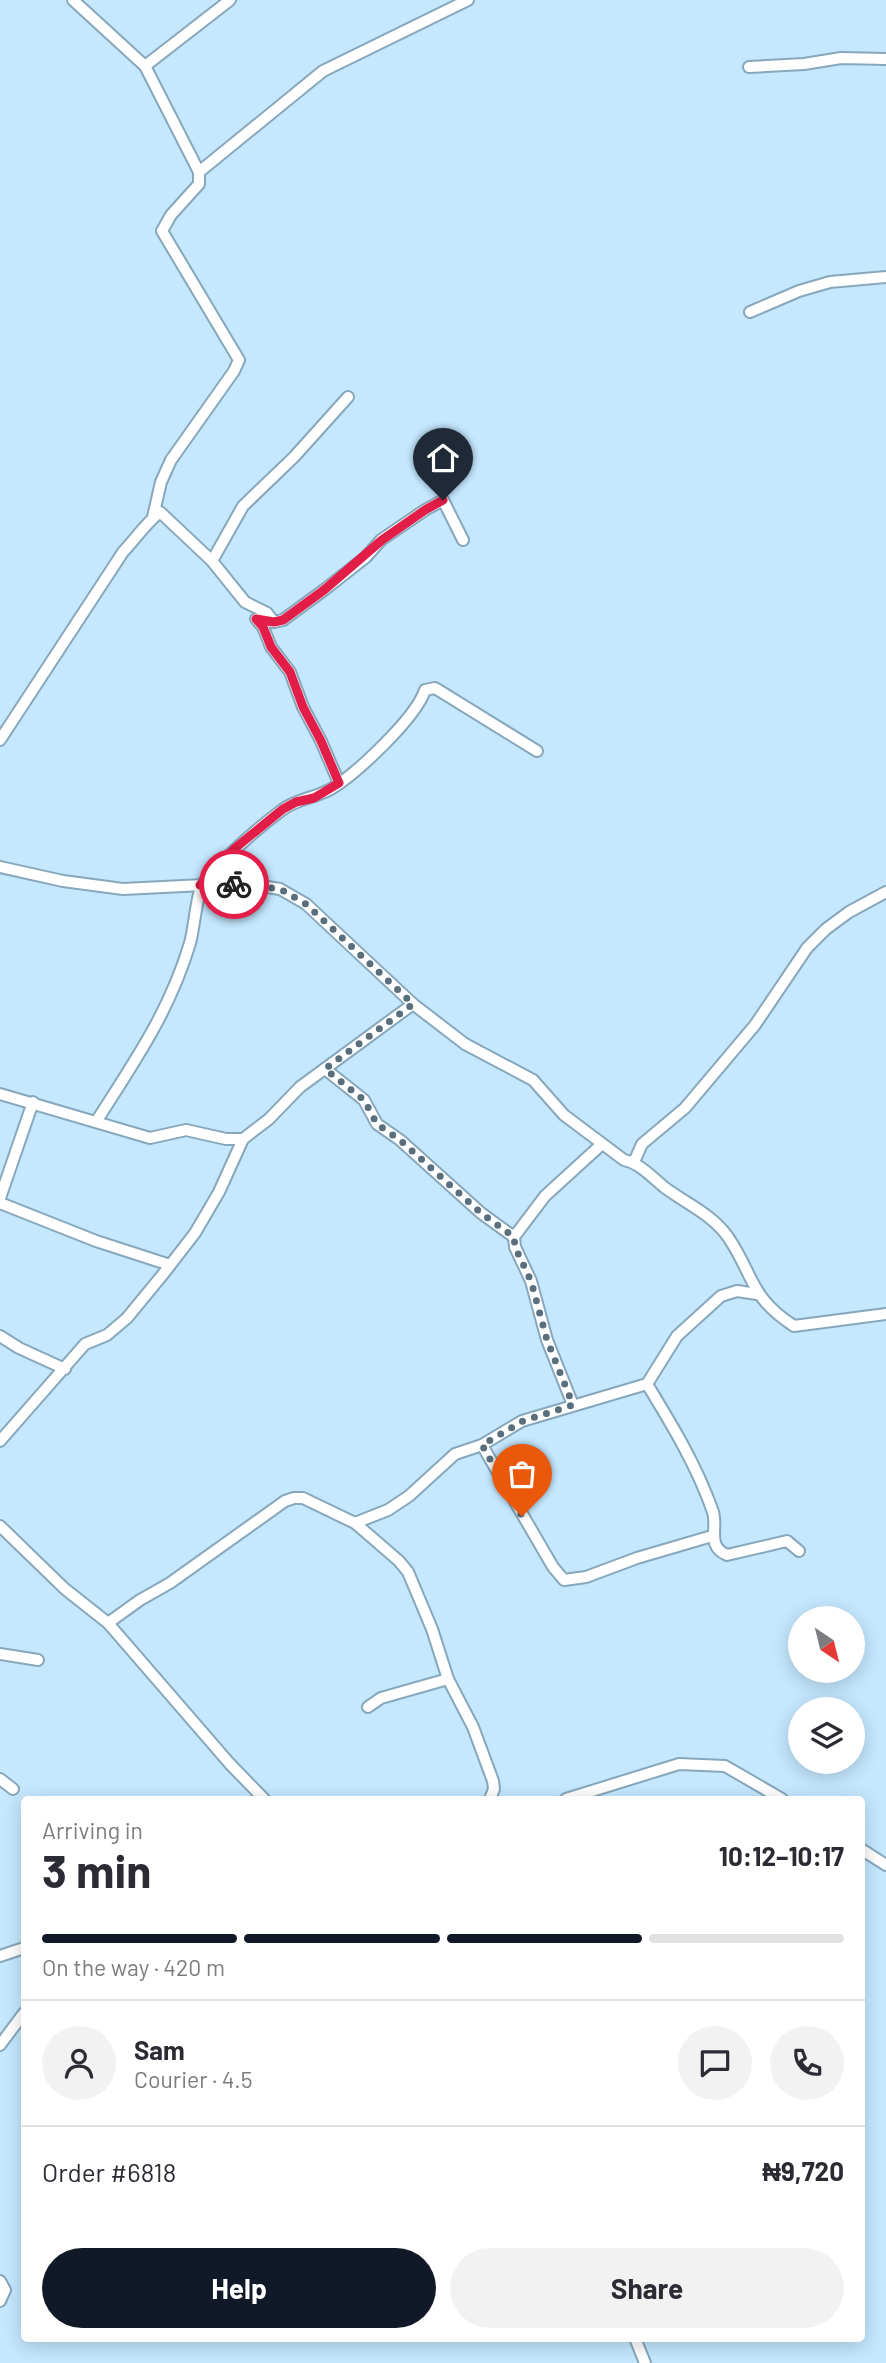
<!DOCTYPE html>
<meta charset="utf-8">
<style>
body{margin:0;font-family:Barlow,sans-serif;background:#f2f2f3;color:#2b2b33;height:100vh;display:flex;flex-direction:column;font-size:26px;white-space:nowrap}
*{box-sizing:border-box;margin:0}
p{font-size:23px;color:#7c7c81}
.icon{flex:none;width:38px;height:38px;fill:none;stroke:currentColor;stroke-width:2;stroke-linecap:round;stroke-linejoin:round}
.map{position:relative;flex:1;overflow:hidden}
.sheet{position:absolute;left:21px;top:1796px;width:844px;height:546px;display:flex;flex-direction:column;background:#fff;border-radius:7px;box-shadow:0 4px 18px #0003}
.sheet>*{flex:none}
.needle{width:46px;rotate:145deg}
.tools{position:absolute;left:788px;top:1606px;display:grid;gap:14px}
.tools a{display:grid;place-items:center;width:77px;height:77px;border-radius:50%;background:#fff;box-shadow:0 4px 18px #0003;font-size:35px}
.pin{position:absolute;display:grid;place-items:center;width:60px;height:60px;color:#fff;margin:-72px -30px;border-radius:50% 50% 50% 0;rotate:-45deg;box-shadow:0 0 7px #0007}
.pin .icon{rotate:45deg}
.courier{position:absolute;display:grid;place-items:center;width:70px;height:70px;margin:-35px;border:5px solid #e11d48;border-radius:50%;background:#fff;color:#222;box-shadow:0 2px 9px #0007}
.headline em{font-style:normal;font-weight:700}
.headline div{display:flex;flex-direction:column-reverse}
.headline{display:flex;align-items:center;justify-content:space-between;height:119px;padding:0 21px}
h1{font-size:46px;font-weight:700;line-height:52px}
.bar{display:grid;grid-template-columns:repeat(4,1fr);gap:10px 7px;align-content:center;height:84px;padding:0 21px}
.bar i{height:9px;border-radius:5px;background:#e1e1e2}
.bar .on{background:#111827}
.bar p{grid-column:span 4}
.line{display:flex;align-items:center;gap:18px;padding:0 21px;border-top:2px solid #e1e1e2}
.line div{flex:1}
.round{display:grid;place-items:center;flex:none;width:74px;height:74px;border-radius:37px;background:#f2f2f3}
.cta{display:flex;gap:14px;margin-top:auto;padding:14px 21px}
.cta a{flex:1;height:80px;border-radius:42px;background:#111827;color:#fff;font-size:28px;font-weight:700;line-height:80px;text-align:center}
.cta a+a{background:#f2f2f3;color:#2b2b33}
.map>svg:first-child{display:block}
.lines{fill:none;stroke-linecap:round;stroke-linejoin:round}
.minor-casing{stroke:#86a7bc;stroke-width:14}
.minor{stroke:#fff;stroke-width:10}
.done{stroke:#5a6f7d;stroke-width:7;stroke-dasharray:0 12.6}
.route{stroke:#e11d48;stroke-width:9}
</style>
<div class="map">
<svg width="886" height="2363" viewBox="0 0 886 2363">
<rect width="100%" height="100%" fill="#c5e8ff"/>
<g class="lines">
<g class="minor-casing">
<g id="minor">
<path d="M 73,0 L 145,66 L 199,172 L 199,184 L 171,215 L 162,231 L 239,360 L 234,371 L 171,460 L 161,482 L 153,517"/>
<path d="M 145,66 L 230,0"/>
<path d="M 749,67 L 804,64 L 841,58 L 886,59"/>
<path d="M 199,172 L 323,71 L 468,0"/>
<path d="M 750,312 L 799,291 L 830,282 L 886,277"/>
<path d="M 212,561 L 243,506 L 294,457 L 348,397"/>
<path d="M 274,622 L 283,620 L 324,590 L 366,557 L 381,540 L 425,510 L 443,500 L 463,540"/>
<path d="M 0,740 L 123,552 C 136,538 146,523 160,512 L 212,561 L 245,602 L 267,613 L 274,622 L 256,619 L 263,627 L 271,647 L 290,672 L 303,707 L 321,741 L 339,783"/>
<path d="M 0,867 L 63,881 L 123,889 L 243,883 L 280,889 L 306,904 L 413,1004 L 465,1044 L 533,1080 L 564,1115 L 624,1160 C 639,1163 652,1177 664,1187 C 685,1203 712,1214 728,1237 C 754,1275 749,1297 794,1326 L 886,1314"/>
<path d="M 325,1069 L 364,1100 L 377,1124 L 400,1140 L 481,1213 L 514,1237"/>
<path d="M 0,1094 L 150,1138 L 186,1130 L 226,1139 L 243,1139"/>
<path d="M 96,1122 C 134,1062 169,1013 190,943 C 194,930 197,889 204,882 C 227,855 254,831 282,810 C 296,799 315,798 331,789 C 356,774 416,718 425,690 L 435,688 L 537,751"/>
<path d="M 634,1162 L 642,1144 L 685,1108 L 755,1025 L 807,948 L 826,929 L 849,912 L 886,892"/>
<path d="M 0,1198 L 33,1102"/>
<path d="M 0,1203 L 96,1241 L 170,1265"/>
<path d="M 0,1336 L 19,1348 L 65,1369"/>
<path d="M 647,1384 C 672,1425 697,1466 713,1512 C 718,1528 706,1546 727,1555 L 787,1541 L 799,1551"/>
<path d="M 573,1405 L 547,1340 L 531,1281 L 515,1247 L 514,1237 L 545,1196 L 602,1144"/>
<path d="M 0,1441 L 85,1344 L 107,1335 L 127,1318 L 164,1273 L 195,1233 L 219,1192 L 243,1139 L 269,1119 L 300,1087 L 413,1004"/>
<path d="M 482,1445 L 553,1567 L 564,1580 L 586,1577 L 637,1558 L 712,1536"/>
<path d="M 355,1523 L 388,1510 L 409,1496 L 455,1454 L 482,1445 L 522,1421 L 647,1384 L 677,1336 L 721,1296 L 737,1291 L 757,1294"/>
<path d="M 0,1526 L 65,1589 L 108,1623 L 230,1764 L 264,1799"/>
<path d="M 108,1623 L 140,1600 L 170,1583 L 285,1501 L 294,1498 L 303,1498 L 355,1523 L 399,1561 L 408,1572 L 432,1629 L 448,1679 L 381,1698 L 368,1707"/>
<path d="M 0,1654 L 38,1660"/>
<path d="M 448,1679 L 473,1727 L 493,1781 L 494,1789 L 490,1799"/>
<path d="M 0,1779 L 13,1789"/>
<path d="M 566,1799 L 679,1764 L 725,1766 L 782,1799"/>
<path d="M 861,1849 L 886,1865"/>
<path d="M 0,1956 L 24,1948"/>
<path d="M 0,2045 L 24,2013"/>
<path d="M 0,2281 L 5,2290 L 0,2301"/>
<path d="M 635,2338 L 645,2363"/>
</g>
</g>
<use href="#minor" class="minor"/>
</g>
<g class="lines">
<path class="done" d="M 234,884 L 280,889 L 306,904 L 413,1004 L 325,1069 L 364,1100 L 377,1124 L 400,1140 L 481,1213 L 514,1237 L 515,1247 L 531,1281 L 547,1340 L 573,1405 L 523,1421 L 482,1445 L 522,1516"/>
<path class="route" d="M 234,884 L 200,885 L 234,849 L 283,809 L 296,802 L 314,798 L 339,783 L 321,741 L 303,707 L 290,672 L 271,647 L 263,627 L 256,619 L 274,622 L 283,620 L 324,590 L 382,540 L 425,510 L 443,500"/>
</g>
</svg>
<div class="tools">
<a><svg class="needle" viewBox="-14 -14 28 28"><path d="M0-13l5 13h-10z" fill="#e53935"/><path d="M0 13l5-13h-10z" fill="#7c7c81"/></svg></a>
<a><svg class="icon" aria-label="layers" viewBox="0 0 24 24"><path d="M12 4l9 5-9 5-9-5zM3 14l9 5 9-5"/></svg></a>
</div>
<div class="pin" style="left:522px;top:1516px;background:#ea580c"><svg class="icon" aria-label="bag" viewBox="0 0 24 24"><path d="M5 8h14l-1 12H6zM9 8a3 3 0 0 1 6 0"/></svg></div>
<div class="pin" style="left:443px;top:500px;background:#1f2937"><svg class="icon" aria-label="home" viewBox="0 0 24 24"><path d="M3 11l9-7 9 7M6 9v11h12V9"/></svg></div>
<div class="courier" style="left:234px;top:884px"><svg class="icon" aria-label="bike" viewBox="0 0 24 24"><circle cx="6" cy="16" r="4"/><circle cx="18" cy="16" r="4"/><path d="M6 16l4-8h5l3 8M10 8l3 8H6M13 5h3"/></svg></div>
<section class="sheet">
<div class="headline"><div><h1>3 min</h1><p>Arriving in</p></div><em>10:12–10:17</em></div>
<div class="bar"><i class="on"></i><i class="on"></i><i class="on"></i><i></i><p>On the way · 420 m</p></div>
<div class="line" style="height:126px"><a class="round"><svg class="icon" aria-label="person" viewBox="0 0 24 24"><circle cx="12" cy="8" r="4"/><path d="M4 21q1-7 8-7t8 7"/></svg></a><div><b>Sam</b><p>Courier · 4.5</p></div><a class="round"><svg class="icon" aria-label="chat" viewBox="0 0 24 24"><path d="M4 5h16v11H9l-5 4z"/></svg></a><a class="round"><svg class="icon" aria-label="phone" viewBox="0 0 24 24"><path d="M5 4h4l2 5-3 2q2 4 5 5l2-3 5 2v4C11 20 4 13 5 4z"/></svg></a></div>
<div class="line" style="height:91px"><div>Order #6818</div><b>₦9,720</b></div>
<div class="cta"><a>Help</a><a>Share</a></div>
</section>
</div>
